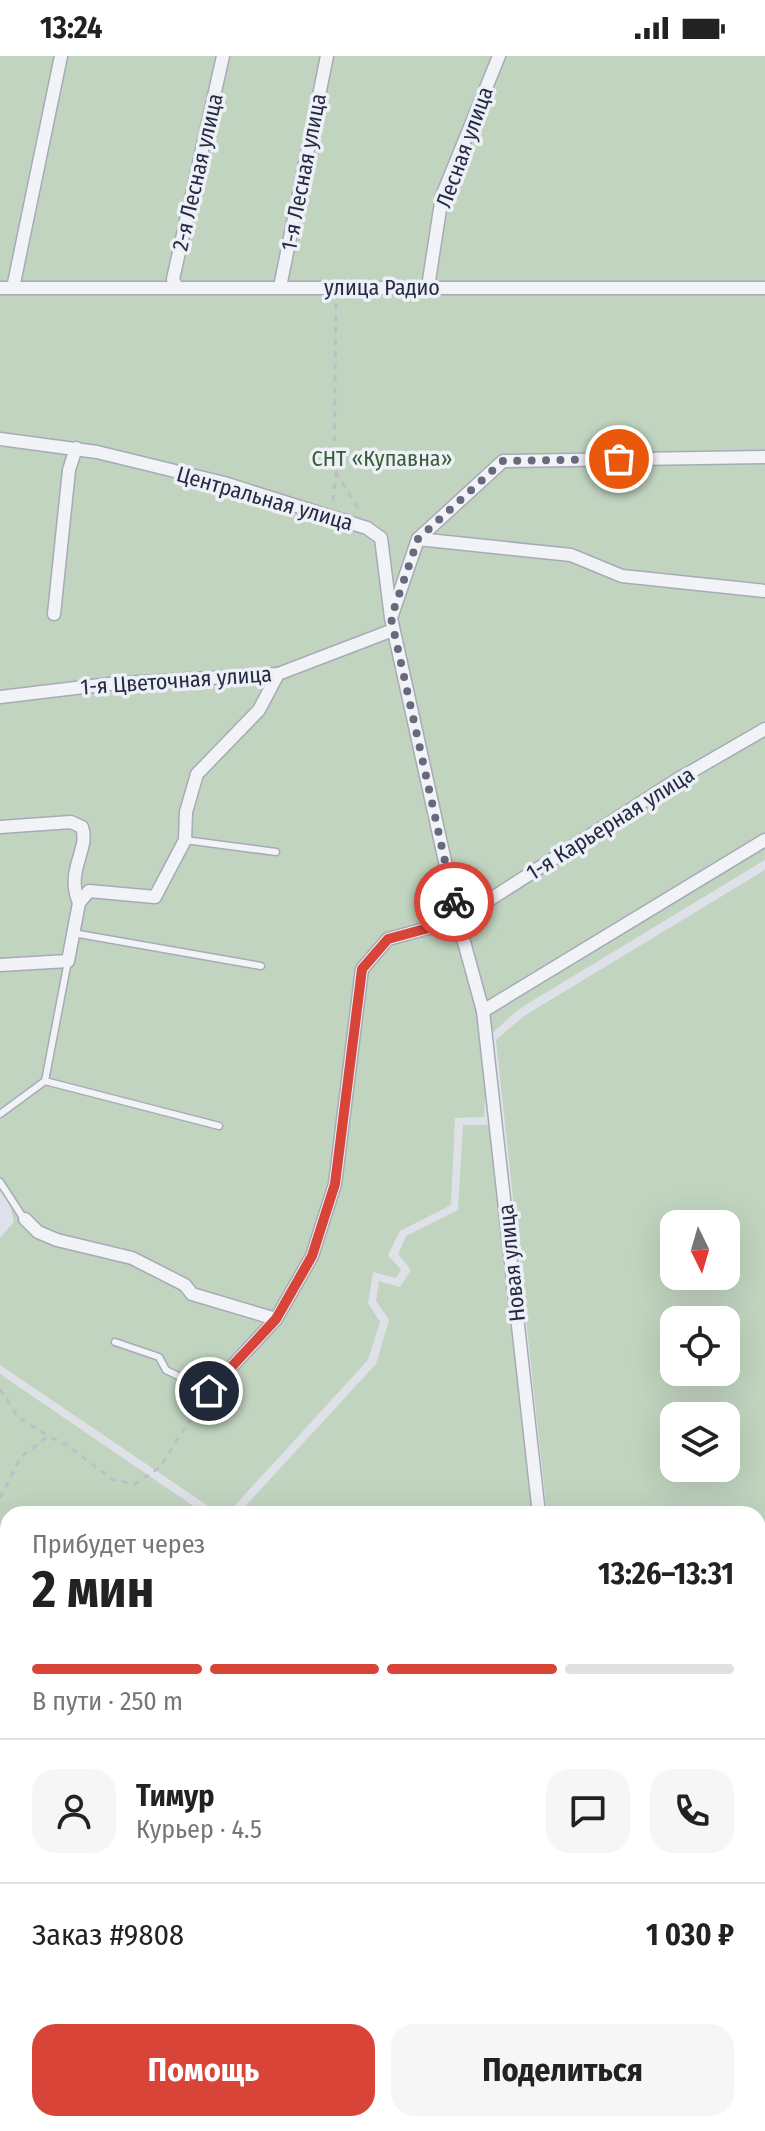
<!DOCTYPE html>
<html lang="ru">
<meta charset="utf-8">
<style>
body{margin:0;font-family:"Fira Sans Condensed",sans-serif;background:#f6f6f6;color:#222;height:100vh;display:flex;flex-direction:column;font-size:30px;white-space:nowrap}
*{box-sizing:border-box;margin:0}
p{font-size:26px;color:#767676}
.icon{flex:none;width:44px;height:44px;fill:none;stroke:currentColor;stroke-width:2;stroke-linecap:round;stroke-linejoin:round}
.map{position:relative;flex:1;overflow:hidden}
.details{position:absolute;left:0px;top:1450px;width:766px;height:626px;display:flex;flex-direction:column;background:#fff;border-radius:24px 24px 0 0;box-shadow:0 8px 32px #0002}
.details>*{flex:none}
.needle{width:52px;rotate:175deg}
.fabs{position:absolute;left:660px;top:1154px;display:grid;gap:16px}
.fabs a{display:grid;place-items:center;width:80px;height:80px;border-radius:16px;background:#fff;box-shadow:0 8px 32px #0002;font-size:40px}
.pin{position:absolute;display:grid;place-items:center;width:68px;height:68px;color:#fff;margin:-34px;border:4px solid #fff;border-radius:50%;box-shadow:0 2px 8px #0007}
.courier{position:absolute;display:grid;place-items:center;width:80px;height:80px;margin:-40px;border:6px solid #d94439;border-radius:50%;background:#fff;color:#222;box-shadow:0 2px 10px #0007}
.summary em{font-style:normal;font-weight:700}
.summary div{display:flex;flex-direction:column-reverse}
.summary{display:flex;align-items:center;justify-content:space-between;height:136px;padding:0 32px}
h1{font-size:52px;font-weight:700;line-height:60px}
.bar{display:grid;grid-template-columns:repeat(4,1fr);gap:12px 8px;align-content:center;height:96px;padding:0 32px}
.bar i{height:10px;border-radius:6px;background:#e0e0e0}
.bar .on{background:#d94439}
.bar p{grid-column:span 4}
.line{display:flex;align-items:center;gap:20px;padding:0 32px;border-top:2px solid #e0e0e0}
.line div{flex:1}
.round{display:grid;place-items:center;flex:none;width:84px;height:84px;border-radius:24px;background:#f6f6f6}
.action{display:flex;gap:16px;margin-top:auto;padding:16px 32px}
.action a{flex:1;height:92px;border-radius:24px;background:#d94439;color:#fff;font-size:32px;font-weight:700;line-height:92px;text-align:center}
.action a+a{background:#f6f6f6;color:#222}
.status{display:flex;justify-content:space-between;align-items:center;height:56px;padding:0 40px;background:#fff;direction:ltr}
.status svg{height:22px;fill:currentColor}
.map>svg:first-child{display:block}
.green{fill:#c0d4bf;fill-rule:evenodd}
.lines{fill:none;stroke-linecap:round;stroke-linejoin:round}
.lane-casing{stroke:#a8aab7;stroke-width:9}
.street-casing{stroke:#a8aab7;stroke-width:15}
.path{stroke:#bdbfc8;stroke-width:3;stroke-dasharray:6 6;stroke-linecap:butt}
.lane{stroke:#f2f3f7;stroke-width:6}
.street{stroke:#f2f3f7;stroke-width:12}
.done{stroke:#676a7c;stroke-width:8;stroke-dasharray:0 14.4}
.route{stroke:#d94439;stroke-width:10}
.labels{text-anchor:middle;stroke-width:7;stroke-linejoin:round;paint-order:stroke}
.street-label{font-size:22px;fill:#262a42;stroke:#eef0f7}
.park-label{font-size:22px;fill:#335f34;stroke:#eef0f7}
</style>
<div class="status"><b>13:24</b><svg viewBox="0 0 49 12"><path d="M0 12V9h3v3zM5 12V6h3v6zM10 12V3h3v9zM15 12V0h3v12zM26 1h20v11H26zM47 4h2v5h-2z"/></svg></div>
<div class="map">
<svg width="765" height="2075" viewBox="0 0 765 2075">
<rect width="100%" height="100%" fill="#dfe1e9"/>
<g class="green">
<path d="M 0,0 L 765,0 L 765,804 L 519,953 L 489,980 L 484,1061 L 455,1062 L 451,1149 L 400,1175 L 388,1199 L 401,1214 L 396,1222 L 373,1216 L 368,1247 L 380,1266 L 368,1304 L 227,1458 L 220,1458 L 0,1309 L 0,1182 L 14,1166 L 6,1130 L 0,1127 Z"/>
<path d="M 765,814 L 765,2075 L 607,2075 L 606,2068 L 758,2068 L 758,1458 L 547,1458 L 496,984 L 524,960 ZM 674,1168 L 726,1168 L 726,1220 L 674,1220 ZM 674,1264 L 726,1264 L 726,1316 L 674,1316 ZM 726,1360 L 726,1412 L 674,1412 L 674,1360 Z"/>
<path d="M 463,1069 L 492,1069 L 537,1458 L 238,1458 L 376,1308 L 389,1264 L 376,1245 L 379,1225 L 400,1231 L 411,1214 L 398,1198 L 406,1180 L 458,1154 Z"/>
<path d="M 0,1318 L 205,1458 L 8,1458 L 8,2068 L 98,2068 L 92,2075 L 0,2075 Z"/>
<path d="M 162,2068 L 332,2068 L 328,2075 L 214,2075 L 173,2069 L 172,2075 L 168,2075 Z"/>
</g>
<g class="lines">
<g class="lane-casing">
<g id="lane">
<path d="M 185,784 L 276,796"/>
<path d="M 73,877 L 261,910"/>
<path d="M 68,905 L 45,1025 L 219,1070"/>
<path d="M 0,1058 L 45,1025"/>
<path d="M 0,1126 L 24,1163"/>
<path d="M 115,1286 L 159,1301 L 166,1314 L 209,1335"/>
<path d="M 405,2068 L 410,2075"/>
</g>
</g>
<g class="street-casing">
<g id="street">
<path d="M 280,231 L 327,0"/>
<path d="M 428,231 L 442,140 L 499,0"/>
<path d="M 0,232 L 765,232"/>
<path d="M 13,232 L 61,0"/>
<path d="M 177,232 L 173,223 L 223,0"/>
<path d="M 0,383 L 97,396 L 224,427 L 367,472 L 381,482 L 391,562 L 458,864 L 483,955 L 539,1458"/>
<path d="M 418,483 L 503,405 L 765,401"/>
<path d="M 54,558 L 69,414 L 76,392"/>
<path d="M 392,559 L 418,483 L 571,499 L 622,520 L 765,535"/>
<path d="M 0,641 L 109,628 L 278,618 L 393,574"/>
<path d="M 0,771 L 71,766 L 82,771 C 90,794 65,813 79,847"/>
<path d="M 79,847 L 89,835 L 155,841 L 185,784 L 186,756 L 197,718 L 259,654 L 278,618"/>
<path d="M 0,909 L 68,905 L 79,847"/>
<path d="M 483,955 L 765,784"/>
<path d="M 25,1163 L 38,1176 L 57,1184 L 132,1202 L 185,1229 L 192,1238 L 276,1263"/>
<path d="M 209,1335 L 276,1263 L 312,1200 L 335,1128 L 362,913 L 388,883 L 458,864 L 675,725 L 765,673"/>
<path d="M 424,2075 L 430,2068"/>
</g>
</g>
<g class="path">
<path d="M 336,416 L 359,454"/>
<path d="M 333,445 L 336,416 L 334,404 L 336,245"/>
<path d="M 0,1333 L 18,1361 L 48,1380"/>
<path d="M 0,1442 L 21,1401 L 48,1380 L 67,1389 L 113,1424 L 135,1428 L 160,1411 L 202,1345"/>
<path d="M 758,1766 L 765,1766"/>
<path d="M 65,2068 L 65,2075"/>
<path d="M 620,2068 L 621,2075"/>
</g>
<use href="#lane" class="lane"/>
<use href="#street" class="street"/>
</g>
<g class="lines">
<path class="done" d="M 454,846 L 391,562 L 418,483 L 503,405 L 619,403"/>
<path class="route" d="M 209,1335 L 276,1263 L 312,1200 L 335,1128 L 362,913 L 388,883 L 458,864 L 454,846"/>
</g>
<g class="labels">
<g class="street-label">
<text transform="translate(464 91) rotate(-70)" y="8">Лесная улица</text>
<text transform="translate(197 116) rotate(-77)" y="8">2-я Лесная улица</text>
<text transform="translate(303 116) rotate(-79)" y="8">1-я Лесная улица</text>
<text x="382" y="239">улица Радио</text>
<text transform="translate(265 442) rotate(16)" y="8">Центральная улица</text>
<text transform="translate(176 624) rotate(-4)" y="8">1-я Цветочная улица</text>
<text transform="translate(610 767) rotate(-32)" y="8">1-я Карьерная улица</text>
<text transform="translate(511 1207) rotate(-96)" y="8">Новая улица</text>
</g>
<g class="park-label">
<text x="382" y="410">СНТ «Купавна»</text>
</g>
</g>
</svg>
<div class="fabs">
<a><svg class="needle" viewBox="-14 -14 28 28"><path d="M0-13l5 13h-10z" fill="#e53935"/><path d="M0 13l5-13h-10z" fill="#767676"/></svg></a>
<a><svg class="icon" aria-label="locate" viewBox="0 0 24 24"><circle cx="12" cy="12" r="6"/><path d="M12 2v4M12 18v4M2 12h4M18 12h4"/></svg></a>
<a><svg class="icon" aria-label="layers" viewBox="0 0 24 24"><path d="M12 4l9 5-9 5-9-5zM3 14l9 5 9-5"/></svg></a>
</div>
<div class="pin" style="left:619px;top:403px;background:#ea580c"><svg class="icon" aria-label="bag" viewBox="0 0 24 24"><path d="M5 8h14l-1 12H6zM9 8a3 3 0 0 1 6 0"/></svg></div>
<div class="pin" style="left:209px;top:1335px;background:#1f2937"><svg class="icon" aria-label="home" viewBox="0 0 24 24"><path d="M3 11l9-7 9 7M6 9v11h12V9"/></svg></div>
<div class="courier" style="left:454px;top:846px"><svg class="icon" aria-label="bike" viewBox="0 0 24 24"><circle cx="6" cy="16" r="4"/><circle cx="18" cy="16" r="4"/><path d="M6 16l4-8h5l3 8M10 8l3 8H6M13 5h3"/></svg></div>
<section class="details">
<div class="summary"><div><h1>2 мин</h1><p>Прибудет через</p></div><em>13:26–13:31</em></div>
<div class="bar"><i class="on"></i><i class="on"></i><i class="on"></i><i></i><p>В пути · 250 m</p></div>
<div class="line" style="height:144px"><a class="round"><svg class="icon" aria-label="person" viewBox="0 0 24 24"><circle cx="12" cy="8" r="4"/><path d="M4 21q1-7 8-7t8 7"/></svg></a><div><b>Тимур</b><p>Курьер · 4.5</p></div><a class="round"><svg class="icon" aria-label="chat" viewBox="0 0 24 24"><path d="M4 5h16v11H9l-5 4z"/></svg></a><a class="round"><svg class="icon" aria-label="phone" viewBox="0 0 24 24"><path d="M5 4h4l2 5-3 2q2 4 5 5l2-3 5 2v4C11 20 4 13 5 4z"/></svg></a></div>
<div class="line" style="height:104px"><div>Заказ #9808</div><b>1 030 ₽</b></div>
<div class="action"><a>Помощь</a><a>Поделиться</a></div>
</section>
</div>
